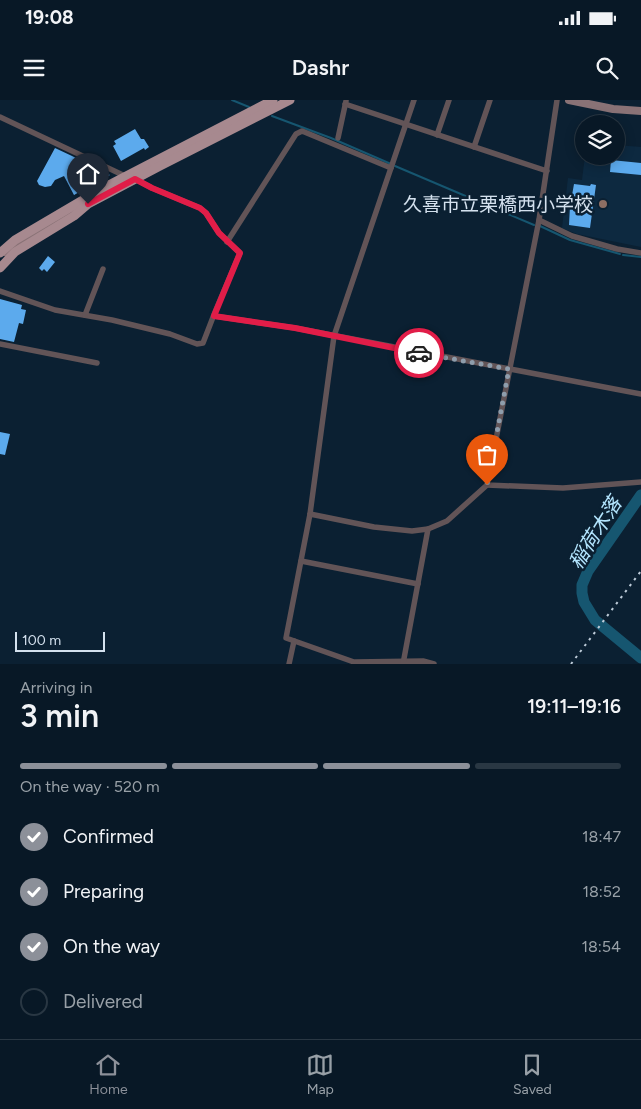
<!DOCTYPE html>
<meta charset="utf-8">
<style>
body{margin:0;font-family:Figtree,"Noto Sans JP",sans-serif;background:#11212e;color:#f1f3f6;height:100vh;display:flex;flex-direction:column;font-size:19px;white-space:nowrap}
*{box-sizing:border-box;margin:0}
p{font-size:16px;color:#98a0a7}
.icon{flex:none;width:28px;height:28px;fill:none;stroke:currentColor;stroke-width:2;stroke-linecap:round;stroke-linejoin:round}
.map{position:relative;height:564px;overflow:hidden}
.side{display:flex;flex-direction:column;background:#081826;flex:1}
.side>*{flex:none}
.fabs{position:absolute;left:575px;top:15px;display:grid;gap:10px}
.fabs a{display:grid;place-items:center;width:50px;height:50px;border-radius:50%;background:#081826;box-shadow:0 2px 12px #0003,0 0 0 1px #293743;font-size:25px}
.scale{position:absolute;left:15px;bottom:12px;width:90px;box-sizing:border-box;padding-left:5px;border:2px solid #d4e1ee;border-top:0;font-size:14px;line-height:18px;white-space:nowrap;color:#d4e1ee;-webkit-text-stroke:4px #0b2032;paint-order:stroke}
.pin{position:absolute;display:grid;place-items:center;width:42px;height:42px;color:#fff;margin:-51px -21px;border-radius:50% 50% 50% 0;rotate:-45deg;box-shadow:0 0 5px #0007}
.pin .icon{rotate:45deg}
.courier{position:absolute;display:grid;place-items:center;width:50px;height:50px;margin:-25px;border:4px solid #e11d48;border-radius:50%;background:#fff;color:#222;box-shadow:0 1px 6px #0007}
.summary em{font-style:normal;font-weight:600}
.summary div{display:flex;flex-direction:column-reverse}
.summary{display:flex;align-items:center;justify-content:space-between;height:85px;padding:0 20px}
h1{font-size:32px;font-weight:600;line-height:38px}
.bar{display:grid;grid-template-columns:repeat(4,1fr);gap:8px 5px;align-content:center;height:60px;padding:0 20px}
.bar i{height:6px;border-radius:4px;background:#293743}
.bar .current{background:#8c9099}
.bar p{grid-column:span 4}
ol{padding:0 20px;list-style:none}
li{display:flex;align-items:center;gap:15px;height:55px}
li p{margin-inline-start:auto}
li .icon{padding:5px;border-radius:50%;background:#8c9099;color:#fff;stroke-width:4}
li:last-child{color:#98a0a7}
li i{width:28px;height:28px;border:2px solid #293743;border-radius:50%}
.status{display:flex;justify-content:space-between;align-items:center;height:35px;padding:0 25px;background:#081826;direction:ltr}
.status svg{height:14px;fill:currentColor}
header{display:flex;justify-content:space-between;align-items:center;height:65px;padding:0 20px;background:#081826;font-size:22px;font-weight:600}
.tab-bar{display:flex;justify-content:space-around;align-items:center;height:70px;border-top:1px solid #293743;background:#081826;font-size:14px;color:#98a0a7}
.tab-bar a{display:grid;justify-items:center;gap:2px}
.tab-bar .current{color:#8c9099}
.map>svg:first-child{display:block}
.built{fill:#0d2940}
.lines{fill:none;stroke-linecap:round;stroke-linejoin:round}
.stream{stroke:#165670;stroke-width:2}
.river{stroke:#165670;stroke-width:11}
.building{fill:#5caaed}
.street{stroke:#625457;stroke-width:5.5}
.secondary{stroke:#897276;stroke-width:8}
.primary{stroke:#a7898f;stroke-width:9}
.rail{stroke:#beccd9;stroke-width:2;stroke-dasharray:2.5 5;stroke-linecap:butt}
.done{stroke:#8e9dac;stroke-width:5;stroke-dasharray:0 9}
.route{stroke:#e11d48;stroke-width:6}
.education-dot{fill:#8d6e63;stroke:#0b2032;stroke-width:2}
.labels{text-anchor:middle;stroke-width:5;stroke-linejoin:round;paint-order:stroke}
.poi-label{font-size:19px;fill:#d4e1ee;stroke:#0b2032;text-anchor:end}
.water-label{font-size:20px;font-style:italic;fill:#b3e5fe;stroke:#0b2032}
</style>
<div class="status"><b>19:08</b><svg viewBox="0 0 49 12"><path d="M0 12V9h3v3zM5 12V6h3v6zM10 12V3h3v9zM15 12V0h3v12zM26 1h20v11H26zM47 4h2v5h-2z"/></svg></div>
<header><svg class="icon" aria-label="menu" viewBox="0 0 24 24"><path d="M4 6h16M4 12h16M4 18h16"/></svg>Dashr<svg class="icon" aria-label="search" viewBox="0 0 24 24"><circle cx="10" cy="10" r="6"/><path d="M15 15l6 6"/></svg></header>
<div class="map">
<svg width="641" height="564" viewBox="0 0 641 564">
<rect width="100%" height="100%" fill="#0b2032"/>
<path class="built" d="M 616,45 L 641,47 L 641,147 L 577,134 L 562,128 L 568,78 L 582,80 L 585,56 L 616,56 Z"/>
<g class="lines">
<g class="stream">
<path d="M 232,0 L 249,7"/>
<path d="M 272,16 L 331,38 L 391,64"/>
<path d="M 395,66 L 534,125"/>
<path d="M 540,126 L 570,140 L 620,154"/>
<path d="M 623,155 L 641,157"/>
</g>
<path class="river" d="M 641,395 L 588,471 L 582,485 L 582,493 L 584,502 L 595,520 L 641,558"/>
</g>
<g class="building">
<path d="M 135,29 L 141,39 L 144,39 L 149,47 L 145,50 L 144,48 L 121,61 L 113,46 L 116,44 L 114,41 Z"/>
<path d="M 55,48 L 72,56 L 110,75 L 74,95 L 64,76 L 55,80 L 51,86 L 45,87 L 39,85 L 37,81 Z"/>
<path d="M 611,60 L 641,63 L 641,75 L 610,72 Z"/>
<path d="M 574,84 L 590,86 L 591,84 L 596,85 L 590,128 L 569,125 L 570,106 L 567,106 L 568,100 L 571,101 Z"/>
<path d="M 48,156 L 55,162 L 47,172 L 44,169 L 42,171 L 39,168 Z"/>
<path d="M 0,199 L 22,205 L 21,209 L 26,210 L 23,224 L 19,223 L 14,242 L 0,239 Z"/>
<path d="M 0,332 L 10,334 L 5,355 L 0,354 Z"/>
</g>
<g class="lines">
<g class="street">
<path d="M 414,0 L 334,236 L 310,414 L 286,538 L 354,562 L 423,561 L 434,564"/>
<path d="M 345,4 L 547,71"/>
<path d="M 0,17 L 125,76"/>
<path d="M 437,35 L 449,0"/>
<path d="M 338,38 L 346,1"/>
<path d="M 474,47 L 490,0"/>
<path d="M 539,120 L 572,136 L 617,149 L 641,153"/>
<path d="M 227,142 L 296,34 L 302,31 L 391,68"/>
<path d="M 0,191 L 55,210 L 112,220 L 170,234 L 197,244 L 203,243 L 215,212 L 240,153 L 219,133 L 206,113 L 200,108 L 152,88 L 135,79"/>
<path d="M 85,215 L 103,169"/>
<path d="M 214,216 L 295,228 L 641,294"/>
<path d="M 0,244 L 97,263"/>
<path d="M 487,385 L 563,388 L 641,382"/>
<path d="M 310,414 L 374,427 L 412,431 L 428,429 L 447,421 L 487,385 L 539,120 L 557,0"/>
<path d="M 301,461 L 418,484"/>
<path d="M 289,564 L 294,541"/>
<path d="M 403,564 L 428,429"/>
</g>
<g class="secondary">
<path d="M 569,0 L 613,9 L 641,11"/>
<path d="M 5,152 L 79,108"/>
</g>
<g class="primary">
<path d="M 0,153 L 15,140 L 105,87 L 273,0"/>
<path d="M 0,168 L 15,152 L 74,116 L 88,104 L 160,66 L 290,0"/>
</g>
<path class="rail" d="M 571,564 L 641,471"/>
</g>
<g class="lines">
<path class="done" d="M 419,253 L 509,269 L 487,385"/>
<path class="route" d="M 88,104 L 135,79 L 152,88 L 200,108 L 206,113 L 219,133 L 240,153 L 214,216 L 295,228 L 419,253"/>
</g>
<circle class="education-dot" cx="603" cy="104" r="5"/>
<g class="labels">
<g class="poi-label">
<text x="593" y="111">久喜市立栗橋西小学校</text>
</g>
<g class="water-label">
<text transform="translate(595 433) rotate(-58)" y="7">稲荷木落</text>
</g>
</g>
</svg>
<div class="fabs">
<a><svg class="icon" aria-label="layers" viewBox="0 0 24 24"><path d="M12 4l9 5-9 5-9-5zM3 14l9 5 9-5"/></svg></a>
</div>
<div class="scale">100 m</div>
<div class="pin" style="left:487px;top:385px;background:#ea580c"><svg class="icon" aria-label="bag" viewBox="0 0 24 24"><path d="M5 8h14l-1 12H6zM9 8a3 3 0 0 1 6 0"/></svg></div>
<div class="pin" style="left:88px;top:104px;background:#1f2937"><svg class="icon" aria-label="home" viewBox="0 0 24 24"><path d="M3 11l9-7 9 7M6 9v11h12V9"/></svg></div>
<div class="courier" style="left:419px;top:253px"><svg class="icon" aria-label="car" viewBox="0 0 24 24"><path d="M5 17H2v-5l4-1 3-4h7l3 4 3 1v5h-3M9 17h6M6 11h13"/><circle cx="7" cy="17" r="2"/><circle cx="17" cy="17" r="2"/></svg></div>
</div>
<section class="side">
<div class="summary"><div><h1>3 min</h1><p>Arriving in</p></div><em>19:11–19:16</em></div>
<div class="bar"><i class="current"></i><i class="current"></i><i class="current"></i><i></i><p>On the way · 520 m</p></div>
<ol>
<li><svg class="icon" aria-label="check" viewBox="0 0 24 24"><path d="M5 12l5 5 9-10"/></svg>Confirmed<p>18:47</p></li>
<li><svg class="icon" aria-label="check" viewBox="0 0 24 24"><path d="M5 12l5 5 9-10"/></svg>Preparing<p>18:52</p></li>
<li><svg class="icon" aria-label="check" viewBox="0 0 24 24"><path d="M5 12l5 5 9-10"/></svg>On the way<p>18:54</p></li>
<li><i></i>Delivered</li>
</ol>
</section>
<nav class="tab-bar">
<a class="current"><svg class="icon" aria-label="home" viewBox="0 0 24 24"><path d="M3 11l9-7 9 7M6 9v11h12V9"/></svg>Home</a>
<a><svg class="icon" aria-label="map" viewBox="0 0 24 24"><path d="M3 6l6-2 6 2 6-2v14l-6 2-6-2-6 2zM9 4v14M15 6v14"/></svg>Map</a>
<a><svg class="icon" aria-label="saved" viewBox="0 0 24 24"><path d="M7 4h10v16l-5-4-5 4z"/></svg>Saved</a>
</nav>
